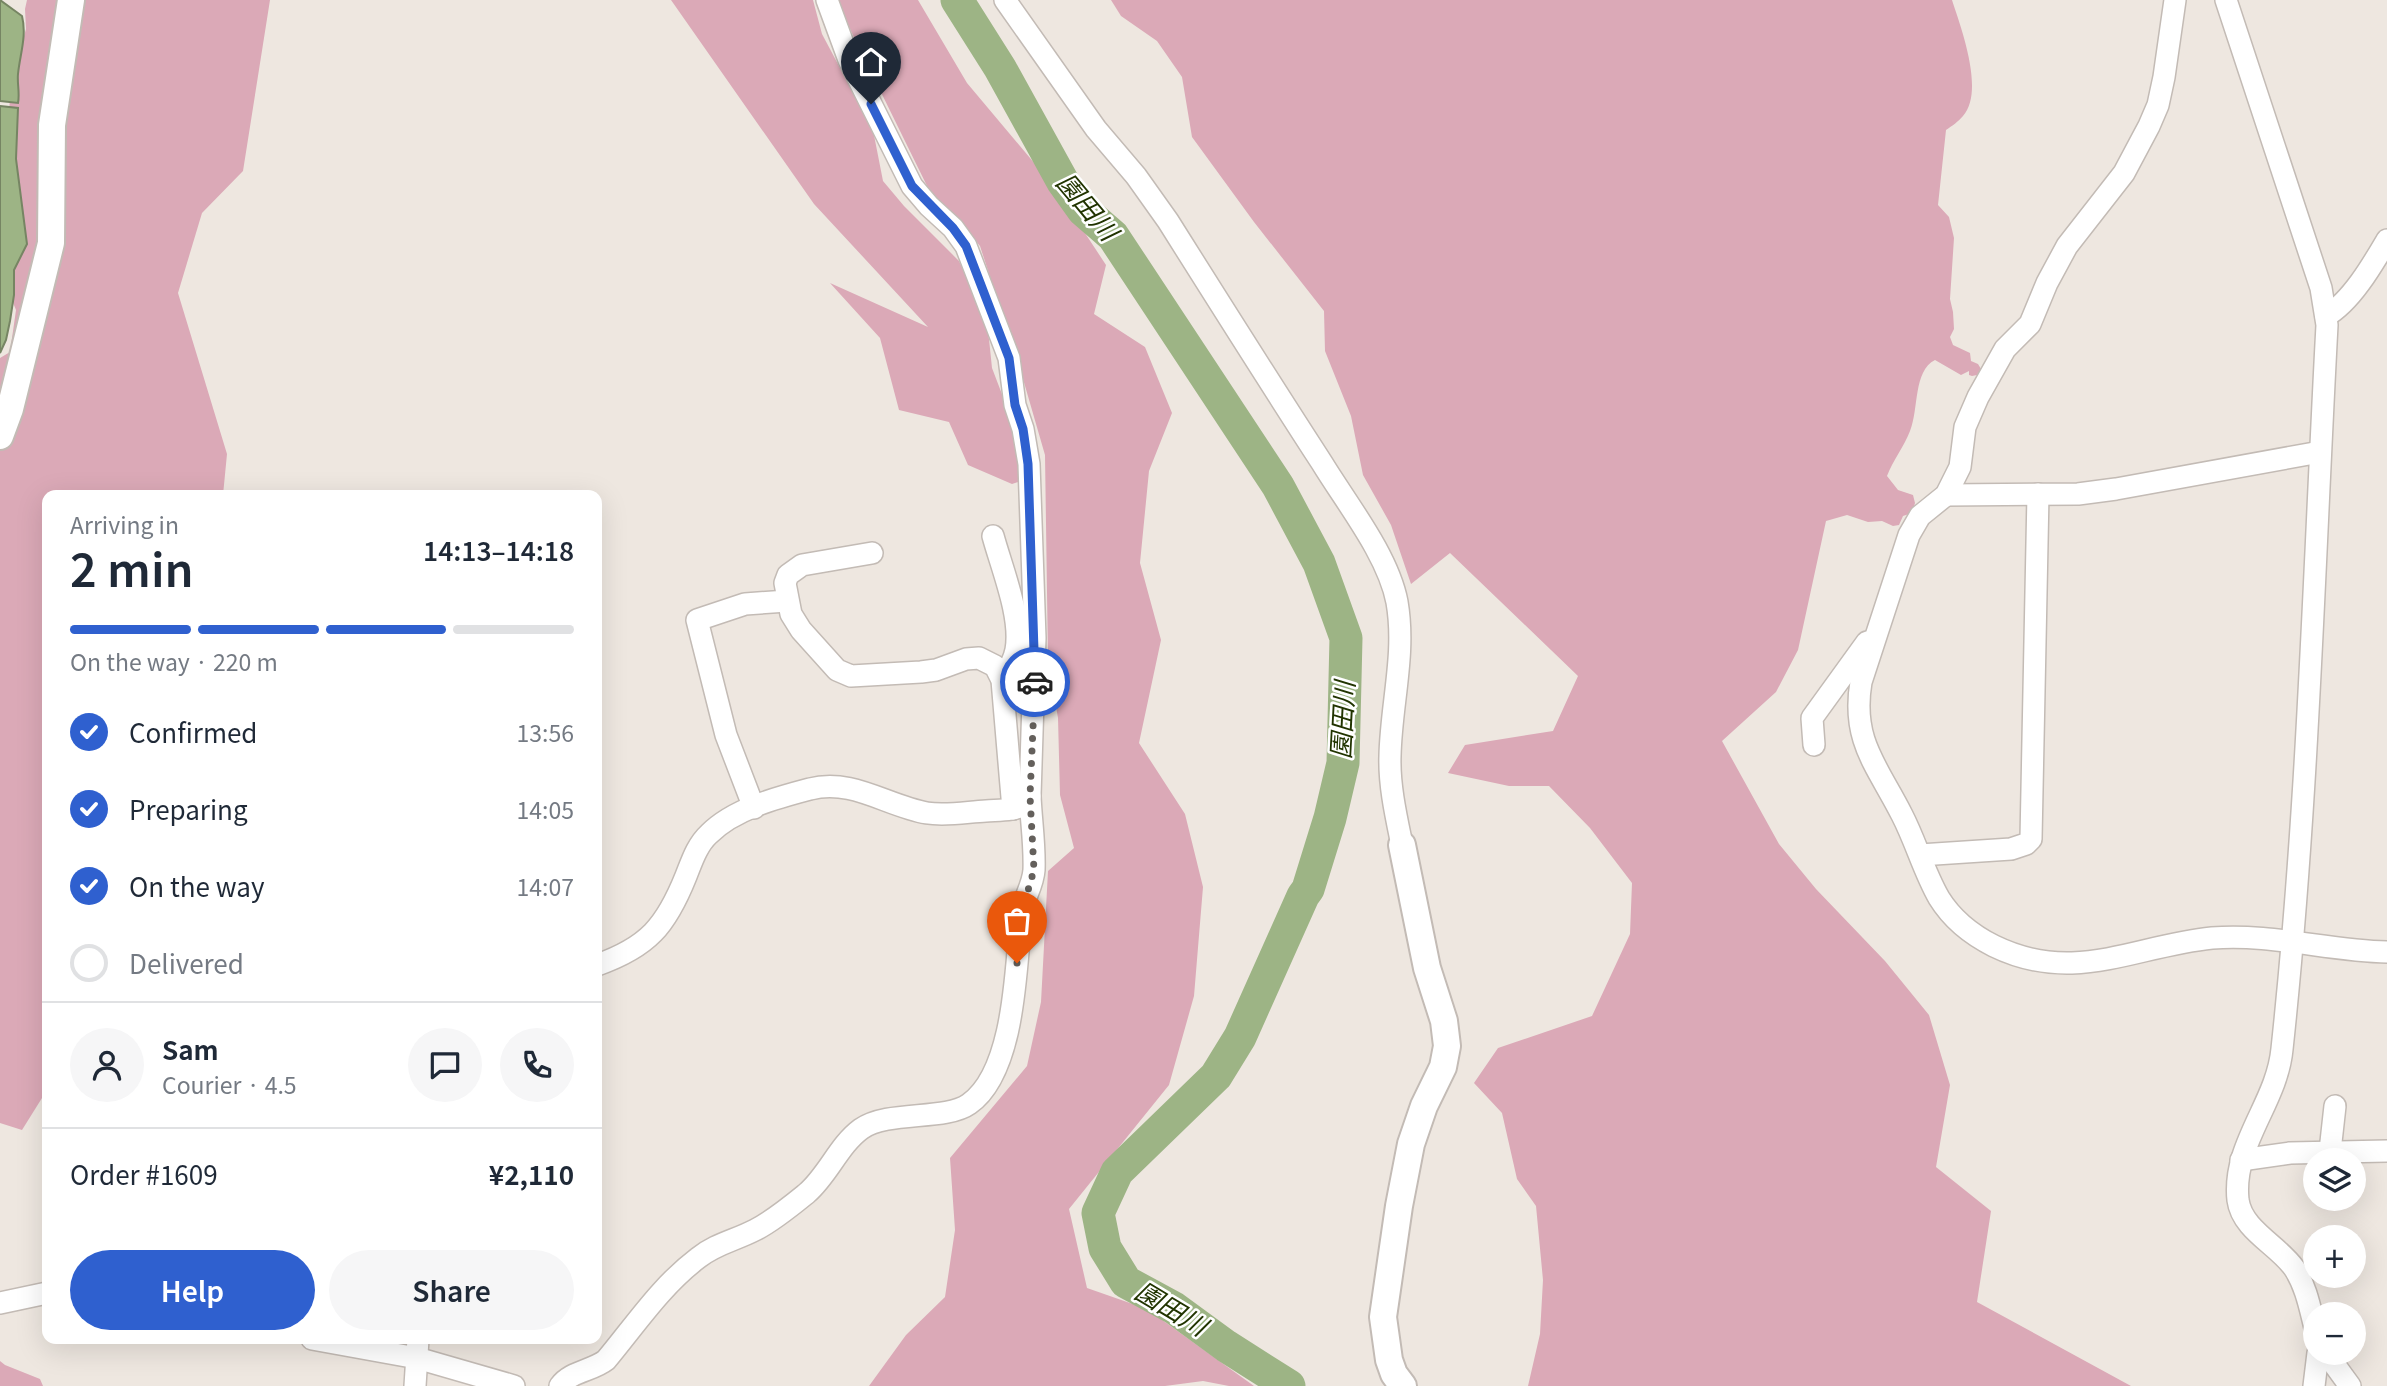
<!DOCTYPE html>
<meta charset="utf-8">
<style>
body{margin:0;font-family:Georgia,"Noto Sans JP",serif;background:#f6f6f7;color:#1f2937;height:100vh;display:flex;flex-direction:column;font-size:26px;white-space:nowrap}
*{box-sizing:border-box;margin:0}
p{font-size:23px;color:#747a83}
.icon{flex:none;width:38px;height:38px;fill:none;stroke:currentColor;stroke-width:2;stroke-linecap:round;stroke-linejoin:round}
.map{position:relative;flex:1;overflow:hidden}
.drawer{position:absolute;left:42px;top:490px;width:560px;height:854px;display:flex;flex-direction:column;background:#fff;border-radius:14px;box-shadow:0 7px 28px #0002}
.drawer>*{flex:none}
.fabs{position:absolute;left:2303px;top:1148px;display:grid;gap:14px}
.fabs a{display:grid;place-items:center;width:63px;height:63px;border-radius:50%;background:#fff;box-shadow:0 7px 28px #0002;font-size:35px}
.pin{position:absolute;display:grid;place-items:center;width:60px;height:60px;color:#fff;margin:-72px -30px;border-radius:50% 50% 50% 0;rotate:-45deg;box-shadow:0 0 7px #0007}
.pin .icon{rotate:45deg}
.courier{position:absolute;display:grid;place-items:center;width:70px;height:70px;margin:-35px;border:5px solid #2f60cf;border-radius:50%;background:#fff;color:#222;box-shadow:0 2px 9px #0007}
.headline em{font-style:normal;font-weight:600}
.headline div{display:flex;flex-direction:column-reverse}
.headline{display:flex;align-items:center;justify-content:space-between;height:119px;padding:0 28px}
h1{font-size:46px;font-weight:600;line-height:52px}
.bar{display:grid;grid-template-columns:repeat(4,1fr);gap:10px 7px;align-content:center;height:84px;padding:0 28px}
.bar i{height:9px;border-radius:5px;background:#e0e1e3}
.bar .on{background:#2f60cf}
.bar p{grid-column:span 4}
.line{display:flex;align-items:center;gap:18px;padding:0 28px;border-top:2px solid #e0e1e3}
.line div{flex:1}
.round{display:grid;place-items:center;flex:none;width:74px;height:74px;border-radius:37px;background:#f6f6f7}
ol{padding:0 28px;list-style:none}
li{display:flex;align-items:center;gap:21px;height:77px}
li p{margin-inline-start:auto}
li .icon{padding:7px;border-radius:50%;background:#2f60cf;color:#fff;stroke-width:4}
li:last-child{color:#747a83}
li i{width:38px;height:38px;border:4px solid #e0e1e3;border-radius:50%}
.primary-button{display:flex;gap:14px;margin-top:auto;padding:14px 28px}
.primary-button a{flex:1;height:80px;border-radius:42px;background:#2f60cf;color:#fff;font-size:28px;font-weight:600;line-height:80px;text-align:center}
.primary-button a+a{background:#f6f6f7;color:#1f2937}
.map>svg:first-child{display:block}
.green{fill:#dba9b7}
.water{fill:#9db485;stroke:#768563;stroke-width:2}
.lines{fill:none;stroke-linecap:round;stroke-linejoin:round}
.river{stroke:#9db485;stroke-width:33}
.minor-casing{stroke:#c3bbb5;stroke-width:24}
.tertiary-casing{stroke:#c3bbb5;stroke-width:30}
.minor{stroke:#fff;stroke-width:21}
.tertiary{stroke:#fff;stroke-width:26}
.done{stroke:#64605c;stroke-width:7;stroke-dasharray:0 12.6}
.route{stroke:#2f60cf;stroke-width:9}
.labels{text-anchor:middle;stroke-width:5;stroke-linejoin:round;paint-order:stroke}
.water-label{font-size:26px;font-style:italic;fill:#213400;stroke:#fff}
</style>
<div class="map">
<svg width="2387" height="1386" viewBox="0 0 2387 1386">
<rect width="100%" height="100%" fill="#eee7e0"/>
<g class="green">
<path d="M 27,0 L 270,0 L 243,171 L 202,213 L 178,293 L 227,454 L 223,495 L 47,495 L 47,926 L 42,949 L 47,956 L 47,1090 L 22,1130 L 0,1123 L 0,358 L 10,352 L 16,310 L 5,283 L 10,86 L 26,29 L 25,9 Z"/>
<path d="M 671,0 L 813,0 L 822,34 L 873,130 L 883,181 L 904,206 L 959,261 L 982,309 L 989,339 L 992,368 L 1008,410 L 1024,480 L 1012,484 L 968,465 L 949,422 L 899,410 L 880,338 L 830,283 L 928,327 L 814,204 Z"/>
<path d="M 839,0 L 918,0 L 967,83 L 1056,189 L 1106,265 L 1094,314 L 1145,347 L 1172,413 L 1149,471 L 1140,563 L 1161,640 L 1139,743 L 1185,814 L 1203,887 L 1194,996 L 1169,1085 L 1069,1209 L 1087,1288 L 1147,1309 L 1254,1386 L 1229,1386 L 1203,1381 L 1165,1386 L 869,1386 L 906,1335 L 945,1297 L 955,1230 L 950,1158 L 1027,1066 L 1041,1002 L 1048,871 L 1074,848 L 1060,795 L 1058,718 L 1048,660 L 1045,455 L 1021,372 L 980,246 L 952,212 L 930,192 L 844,17 Z"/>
<path d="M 1111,0 L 1952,0 C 1961,28 1985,91 1963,116 C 1959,121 1952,126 1946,130 L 1938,205 L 1949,217 L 1954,238 L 1950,299 L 1953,312 L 1954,329 L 1950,337 L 1953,345 L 1970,353 L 1971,361 L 1978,364 L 1981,369 L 1977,375 L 1972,376 L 1969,375 L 1969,371 L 1961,375 L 1935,360 C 1913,371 1919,409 1910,431 C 1904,447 1893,460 1887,476 L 1898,490 L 1913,495 L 1915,503 L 1912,513 L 1903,516 L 1899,525 L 1893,526 L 1882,521 L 1868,522 L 1847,515 L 1826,521 L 1798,650 L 1776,692 L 1722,741 L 1779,844 L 1816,889 L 1885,961 L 1929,1015 L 1950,1085 L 1936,1167 L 1991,1211 L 1977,1302 L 2131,1386 L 1528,1386 L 1540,1334 L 1543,1280 L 1536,1206 L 1517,1179 L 1502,1113 L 1474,1083 L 1498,1048 L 1592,1016 L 1630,934 L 1632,883 L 1590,828 L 1549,786 L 1509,786 L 1448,773 L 1465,745 L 1553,731 L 1578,676 L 1450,553 L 1411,584 L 1391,525 L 1363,475 L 1351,416 L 1325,351 L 1324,311 L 1254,222 L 1192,137 L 1182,77 L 1157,41 L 1121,16 Z"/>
<path d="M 0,1361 L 5,1365 L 40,1379 L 43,1386 L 0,1386 Z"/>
</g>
<g class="water">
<path d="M 0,0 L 22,16 C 27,36 20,54 18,74 C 17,84 20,93 18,103 L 0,101 Z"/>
<path d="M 0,106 L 18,108 L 16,159 L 27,244 L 14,270 L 14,295 L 10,321 L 6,340 L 0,353 Z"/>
</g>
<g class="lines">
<path class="river" d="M 957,0 L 1000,68 L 1063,182 L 1083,210 L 1113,236 L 1278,486 L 1319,563 L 1346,638 L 1343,763 L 1330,818 L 1308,889 L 1303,896 L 1240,1037 L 1216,1076 L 1117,1172 L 1098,1213 L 1105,1248 L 1126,1282 L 1174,1308 L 1226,1346 L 1289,1386"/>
<g class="minor-casing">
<g id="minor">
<path d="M 1005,0 L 1096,129 L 1136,176 L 1168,221 C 1219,302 1270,383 1322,463 C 1347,504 1388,555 1397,602 C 1406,654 1391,704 1390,756 C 1389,785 1396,816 1402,845"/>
<path d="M 2175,0 L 2164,77 L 2158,105 L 2149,126 L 2124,173 L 2067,246 L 2047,283 L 2030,324 L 2005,349 L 1978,397 L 1965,427 L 1960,467 L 1946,495 L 1920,516 L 1909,535 L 1861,682 C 1851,741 1878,767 1902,815 C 1916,842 1924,872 1939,898 C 1952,919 1972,935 1994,946 C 2074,985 2133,946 2212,938 C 2270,933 2329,951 2387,952"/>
<path d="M 2226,0 L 2321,288 L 2327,325 C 2314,566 2308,808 2282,1049 C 2277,1103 2232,1144 2238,1200 C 2242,1230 2278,1245 2294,1268 C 2306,1286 2310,1308 2315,1328"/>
<path d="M 2326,316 C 2351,302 2373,264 2387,240"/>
<path d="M 1946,495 L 2078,494 L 2116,489 L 2320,452"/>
<path d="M 993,536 C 1002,569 1022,617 1016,650 C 1014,661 1008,671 1002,680"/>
<path d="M 872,553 L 802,565 L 788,575 L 785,583 L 791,614 L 801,630 L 837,670 L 851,676 L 921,672 L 936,670 L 966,659 L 979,658 L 995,666 L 1002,680 L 1013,809"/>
<path d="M 1814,745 L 1812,718 L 1867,642"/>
<path d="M 754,808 L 726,735 L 697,620 L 745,604 L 787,601"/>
<path d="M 1920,855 L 2011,849 L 2026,844 L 2031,839 L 2038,494"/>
<path d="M 597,965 C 648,947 666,926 686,876 C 692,861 697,845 709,834 C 734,809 776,798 810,789 C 852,778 887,806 927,813 C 946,816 967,812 986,811 C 1000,810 1014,811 1027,804 L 1030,796 L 1035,638 L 1029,464 L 1023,429 L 1015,405 L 1009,358 L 966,246 L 953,228 L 929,206 L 912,186 L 849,60 L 827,0"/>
<path d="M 2330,1151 L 2335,1106"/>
<path d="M 2241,1160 L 2290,1153 L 2387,1151"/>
<path d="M 0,1303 L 47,1293"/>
<path d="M 312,1339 L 417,1358 L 514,1386"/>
<path d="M 2326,1353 L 2350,1386"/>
<path d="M 415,1386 L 418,1339"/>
<path d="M 560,1386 C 571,1371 592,1371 606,1360 C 636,1324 661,1286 698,1258 C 715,1244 736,1240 755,1230 C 773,1221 791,1206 807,1193 C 828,1175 839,1145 861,1129 C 888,1110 945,1121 969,1104 C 1015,1072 1016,967 1021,915 C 1023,899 1033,886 1034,870 C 1035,845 1031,820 1030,796"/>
<path d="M 2314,1386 L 2318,1353"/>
</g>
</g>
<g class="tertiary-casing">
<g id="tertiary">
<path d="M 0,436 L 10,409 L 51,243 L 52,125 L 71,0"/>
<path d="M 1402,845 L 1427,968 L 1444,1021 L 1447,1046 L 1443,1067 L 1424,1106 L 1411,1144 L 1399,1206 L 1383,1317 L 1389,1360 L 1394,1374 L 1403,1386"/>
</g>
</g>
<use href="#minor" class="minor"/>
<use href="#tertiary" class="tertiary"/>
</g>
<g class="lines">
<path class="done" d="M 1017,963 L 1021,914 L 1034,870 L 1030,796 L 1035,682"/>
<path class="route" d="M 871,104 L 912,186 L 953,228 L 966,246 L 1009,358 L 1015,405 L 1023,429 L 1028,464 L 1035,682"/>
</g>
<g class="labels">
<g class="water-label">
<text transform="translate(1087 207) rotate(50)" y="9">園田川</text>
<text transform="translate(1343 720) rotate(-87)" y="9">園田川</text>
<text transform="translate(1171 1309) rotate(31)" y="9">園田川</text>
</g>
</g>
</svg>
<div class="fabs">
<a><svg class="icon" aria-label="layers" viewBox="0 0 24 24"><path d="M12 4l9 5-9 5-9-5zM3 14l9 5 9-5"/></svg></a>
<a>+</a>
<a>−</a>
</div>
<div class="pin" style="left:1017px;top:963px;background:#ea580c"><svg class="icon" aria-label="bag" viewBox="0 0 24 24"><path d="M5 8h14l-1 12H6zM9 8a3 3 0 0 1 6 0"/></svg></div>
<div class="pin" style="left:871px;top:104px;background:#1f2937"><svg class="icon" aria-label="home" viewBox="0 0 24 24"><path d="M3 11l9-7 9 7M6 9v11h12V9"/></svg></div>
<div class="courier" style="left:1035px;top:682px"><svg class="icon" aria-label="car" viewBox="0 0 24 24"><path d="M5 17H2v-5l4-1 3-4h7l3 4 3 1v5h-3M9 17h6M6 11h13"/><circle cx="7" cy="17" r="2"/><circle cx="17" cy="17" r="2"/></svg></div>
<section class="drawer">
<div class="headline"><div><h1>2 min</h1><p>Arriving in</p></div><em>14:13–14:18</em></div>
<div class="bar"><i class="on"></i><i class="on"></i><i class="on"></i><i></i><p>On the way · 220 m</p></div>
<ol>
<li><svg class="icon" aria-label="check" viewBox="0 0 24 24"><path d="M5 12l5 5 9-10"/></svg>Confirmed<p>13:56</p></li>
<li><svg class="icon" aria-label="check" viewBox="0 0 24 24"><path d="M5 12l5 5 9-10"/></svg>Preparing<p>14:05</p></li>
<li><svg class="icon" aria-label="check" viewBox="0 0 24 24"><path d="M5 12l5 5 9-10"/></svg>On the way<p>14:07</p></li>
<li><i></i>Delivered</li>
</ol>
<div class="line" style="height:126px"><a class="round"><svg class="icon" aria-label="person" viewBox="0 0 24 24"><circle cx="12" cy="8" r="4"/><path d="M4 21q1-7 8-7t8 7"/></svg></a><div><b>Sam</b><p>Courier · 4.5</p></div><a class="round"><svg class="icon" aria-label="chat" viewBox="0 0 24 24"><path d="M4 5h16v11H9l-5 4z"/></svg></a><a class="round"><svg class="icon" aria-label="phone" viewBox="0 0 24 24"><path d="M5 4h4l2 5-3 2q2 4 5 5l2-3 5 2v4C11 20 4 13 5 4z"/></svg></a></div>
<div class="line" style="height:91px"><div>Order #1609</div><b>¥2,110</b></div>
<div class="primary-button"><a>Help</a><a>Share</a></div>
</section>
</div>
